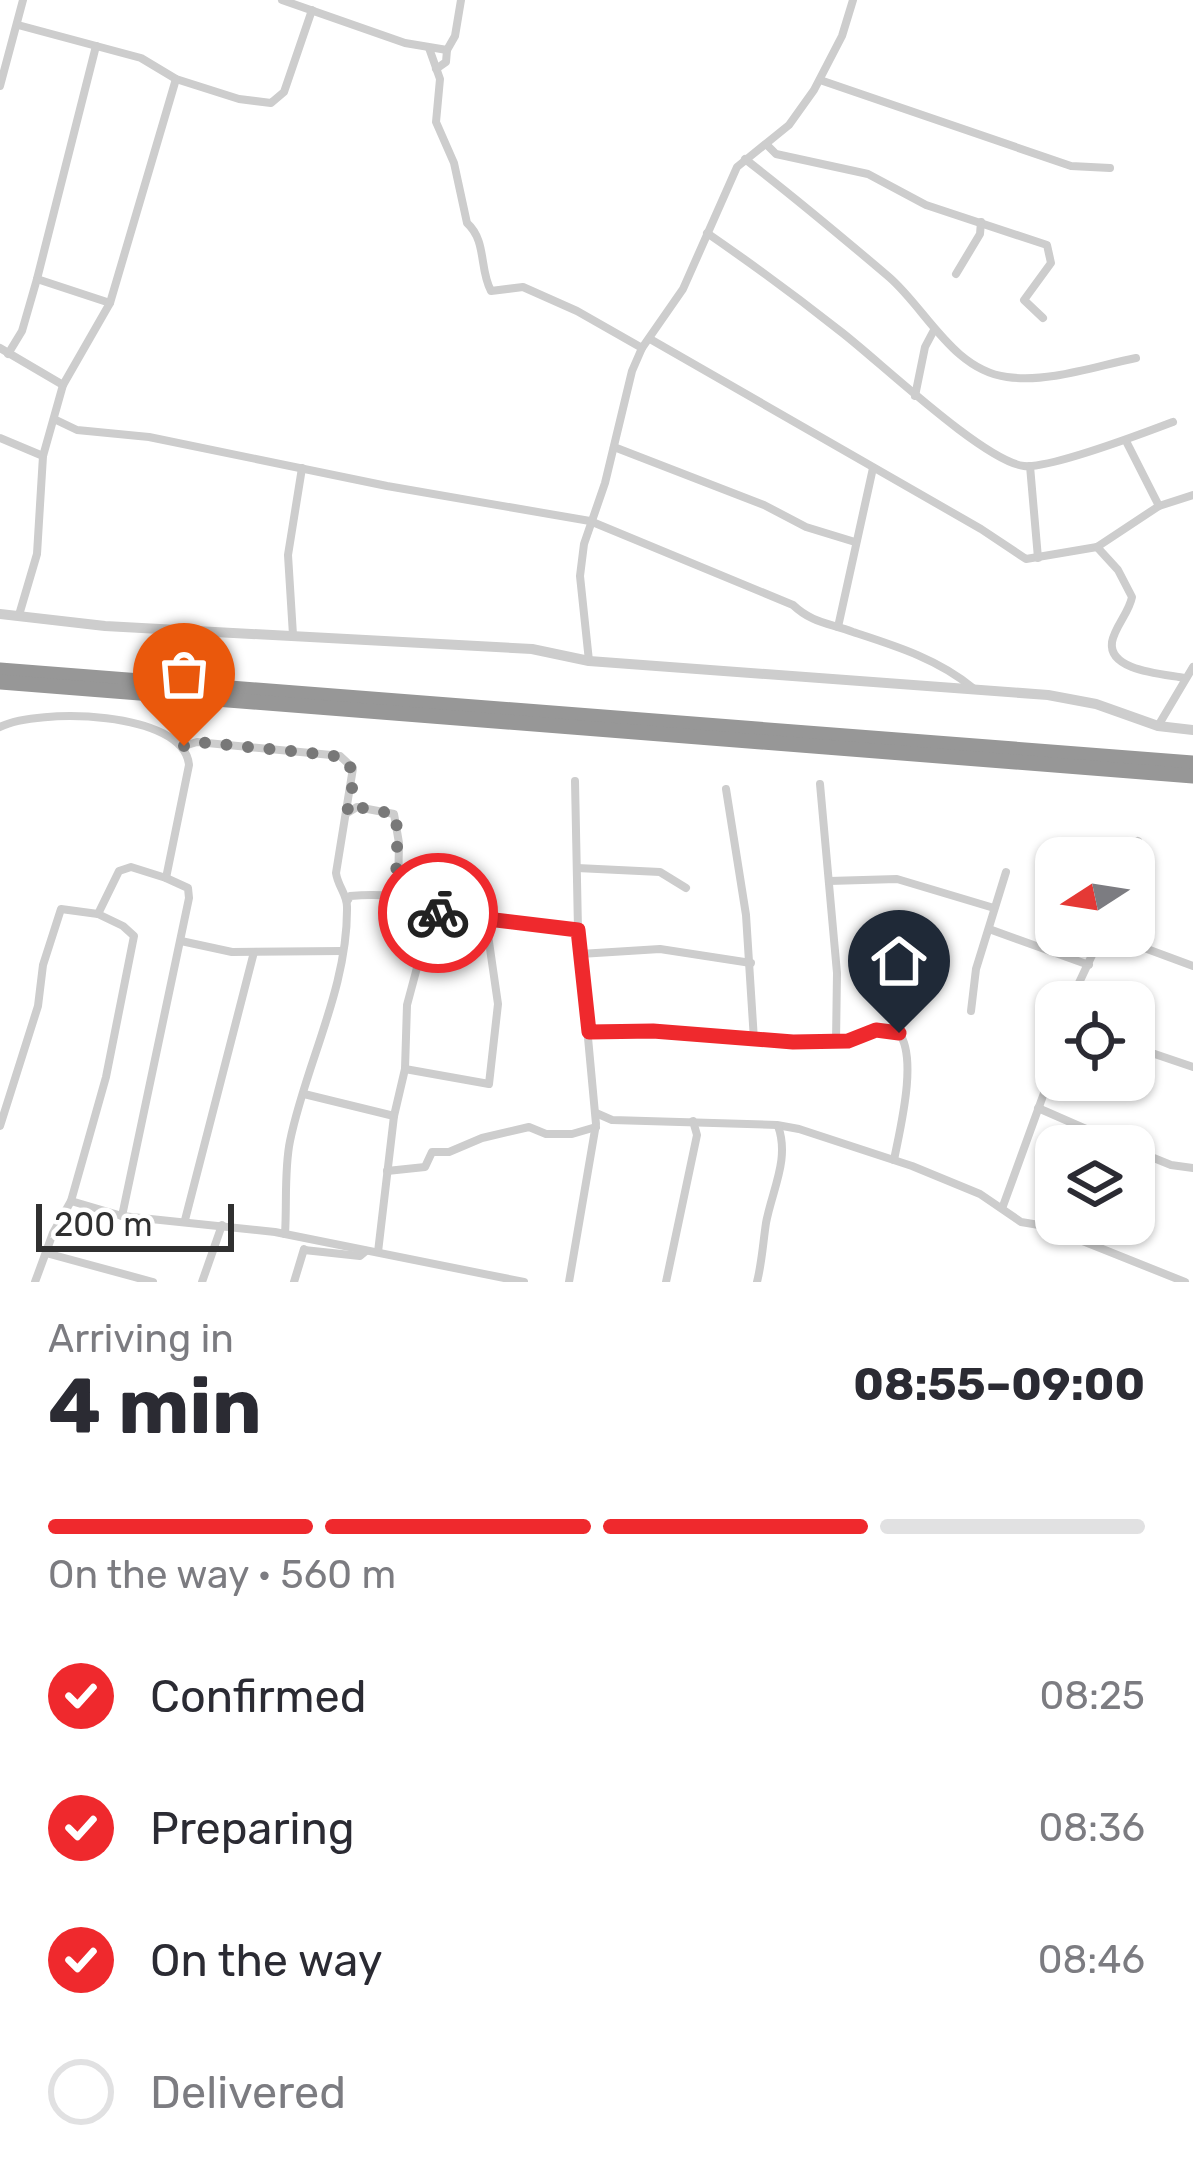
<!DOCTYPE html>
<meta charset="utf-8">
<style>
body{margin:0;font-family:Rubik,sans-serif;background:#f2f2f3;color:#2b2b33;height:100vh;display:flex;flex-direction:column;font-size:45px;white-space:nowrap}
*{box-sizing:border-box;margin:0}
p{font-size:39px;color:#7c7c81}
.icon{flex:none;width:66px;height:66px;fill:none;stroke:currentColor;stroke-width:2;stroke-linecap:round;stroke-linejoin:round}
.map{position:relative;height:1282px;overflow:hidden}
.panel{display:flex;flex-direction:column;background:#fff;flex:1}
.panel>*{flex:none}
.needle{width:78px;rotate:258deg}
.fabs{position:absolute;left:1035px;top:837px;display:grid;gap:24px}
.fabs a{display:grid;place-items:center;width:120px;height:120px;border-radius:24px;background:#fff;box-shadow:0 3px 9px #0004;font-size:60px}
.scale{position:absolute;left:36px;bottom:30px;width:198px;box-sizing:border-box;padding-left:12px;border:6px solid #303030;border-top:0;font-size:33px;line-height:42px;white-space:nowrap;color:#303030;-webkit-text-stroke:9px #fff;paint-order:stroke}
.pin{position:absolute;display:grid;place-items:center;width:102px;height:102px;color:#fff;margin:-123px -51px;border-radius:50% 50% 50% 0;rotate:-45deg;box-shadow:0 0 12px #0007}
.pin .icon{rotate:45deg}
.courier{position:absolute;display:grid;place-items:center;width:120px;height:120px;margin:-60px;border:9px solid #ef292d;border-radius:50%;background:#fff;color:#222;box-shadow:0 3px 15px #0007}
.summary em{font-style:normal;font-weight:700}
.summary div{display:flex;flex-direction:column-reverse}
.summary{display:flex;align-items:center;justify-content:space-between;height:204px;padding:0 48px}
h1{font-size:78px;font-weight:700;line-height:90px}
.bar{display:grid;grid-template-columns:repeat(4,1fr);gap:18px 12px;align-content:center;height:144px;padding:0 48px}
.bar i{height:15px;border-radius:9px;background:#e1e1e2}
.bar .current{background:#ef292d}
.bar p{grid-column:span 4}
ol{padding:0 48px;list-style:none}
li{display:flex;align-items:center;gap:36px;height:132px}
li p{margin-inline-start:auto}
li .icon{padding:12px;border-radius:50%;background:#ef292d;color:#fff;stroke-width:4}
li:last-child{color:#7c7c81}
li i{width:66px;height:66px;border:6px solid #e1e1e2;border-radius:50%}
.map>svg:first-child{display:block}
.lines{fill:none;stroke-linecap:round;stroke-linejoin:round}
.minor{stroke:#cdcdcd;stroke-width:8}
.tertiary{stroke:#cdcdcd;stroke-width:10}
.motorway{stroke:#979797;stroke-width:15}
.done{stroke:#787878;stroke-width:12;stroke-dasharray:0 21.6}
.route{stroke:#ef292d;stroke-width:15}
</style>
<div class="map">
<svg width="1193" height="1282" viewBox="0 0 1193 1282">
<rect width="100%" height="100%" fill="#fff"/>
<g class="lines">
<g class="minor">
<path d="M 282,0 L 405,43 L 447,50 L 455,36 L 461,0"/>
<path d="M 18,25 L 141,58 L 176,79 L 239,99 L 271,103 L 284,92 L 312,10"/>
<path d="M 429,48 L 440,79 L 436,122 L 454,163 L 467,223 C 487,241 479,269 491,291 L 523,287 L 577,311 L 642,348"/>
<path d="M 436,69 L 446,62 L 447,50"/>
<path d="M 820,80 L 1071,166 L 1110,168"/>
<path d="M 0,86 L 23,0"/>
<path d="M 766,144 L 776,154 L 868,174 L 926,205 L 1047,245 L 1051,263 L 1024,300 L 1043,318"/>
<path d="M 745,159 C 794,197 842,237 889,277 C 926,309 953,370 1007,377 C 1048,383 1096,366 1136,358"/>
<path d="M 707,233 C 752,264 797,297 840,331 C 877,359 983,461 1024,466 C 1050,469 1144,433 1173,422"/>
<path d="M 956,274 L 980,234 L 981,222"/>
<path d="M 37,279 L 110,303"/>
<path d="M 650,339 L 981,529 L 1026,559 L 1097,547 L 1159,506 L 1193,495"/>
<path d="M 0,348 L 63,385"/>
<path d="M 8,354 L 22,331 L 37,279 L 96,46"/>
<path d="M 915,396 L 925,347 L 934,330"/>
<path d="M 54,419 L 77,430 L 149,437 L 387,486 L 590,521 L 793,605 C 812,623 829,623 853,632 C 896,646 938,659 973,688"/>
<path d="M 0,438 L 43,456"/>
<path d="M 1126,441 L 1159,506"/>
<path d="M 614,447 L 764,505 L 806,527 L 855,542"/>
<path d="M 1030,466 L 1038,558"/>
<path d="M 1097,547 L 1118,570 L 1132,597 C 1129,613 1115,626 1112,642 C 1108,672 1166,674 1185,678"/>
<path d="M 19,615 L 37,554 L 43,456 L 63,385 L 110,303 L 176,79"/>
<path d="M 838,627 L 873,468"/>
<path d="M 293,635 L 288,555 L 302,468"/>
<path d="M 589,661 L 580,576 L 584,544 L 605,483 L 632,371 L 642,348 L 683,289 L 737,167 L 789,125 L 814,90 L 842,36 L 853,0"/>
<path d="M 1158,726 L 1193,667"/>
<path d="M 0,727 C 37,708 184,710 189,765 L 166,878 L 131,867 L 119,871 L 98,914 L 61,909 L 43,965 L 38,1006 L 0,1126"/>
<path d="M 184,746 L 197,742 L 331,755 L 340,756 L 353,768 L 336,873 C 338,887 347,894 347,907 C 348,988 306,1063 290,1141 C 284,1170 287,1204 285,1234"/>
<path d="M 820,784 L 837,973 L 836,1042"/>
<path d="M 726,789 L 746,915 L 754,1040"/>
<path d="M 347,813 L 357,807 L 394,814 L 399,843 L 398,889 L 402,895"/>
<path d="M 1129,858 L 1138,841"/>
<path d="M 577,868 L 660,872 L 686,888"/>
<path d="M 829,881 L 897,879 L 994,908"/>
<path d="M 348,900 L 350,896 C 372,894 396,895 417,900 L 423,913 L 578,930"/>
<path d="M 989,929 L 1089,965"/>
<path d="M 1112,936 L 1193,966"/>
<path d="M 181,941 L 232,952 L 342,951"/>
<path d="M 580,954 L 660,949 L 751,963"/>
<path d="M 1070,1002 L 1101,936"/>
<path d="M 971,1011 L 976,969 L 1006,872"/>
<path d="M 589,1032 C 668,1031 746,1042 826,1042 C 852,1042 873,1026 899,1033 C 918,1058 900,1129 894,1160"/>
<path d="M 1134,1047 L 1193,1067"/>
<path d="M 405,1069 L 407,1005 L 422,949 L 423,913"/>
<path d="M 304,1094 L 394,1116 L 405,1069 L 489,1084 L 498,1004 L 486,921"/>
<path d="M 1038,1108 L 1125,1146"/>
<path d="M 596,1113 L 612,1120 L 777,1125 L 799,1129 L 912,1166 L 980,1194 L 1021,1222 L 1045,1226 L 1185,1282"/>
<path d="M 1134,1150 L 1171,1165 L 1193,1168"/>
<path d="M 387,1171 L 425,1167 L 432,1152 L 449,1152 L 482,1138 L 529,1127 L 546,1134 L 572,1134 L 596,1127"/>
<path d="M 71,1201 L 122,1216 L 275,1232 L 524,1282"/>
<path d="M 1003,1206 L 1056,1060"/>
<path d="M 122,1216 L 189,898 L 188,888 L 166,878"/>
<path d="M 185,1220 L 254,952"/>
<path d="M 304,1250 L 360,1256 L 366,1251"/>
<path d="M 378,1252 L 394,1116"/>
<path d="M 46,1253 L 153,1282"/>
<path d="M 35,1282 L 53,1233 L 71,1201 L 106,1077 L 134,936 L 123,926 L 98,914"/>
<path d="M 202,1282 L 222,1225"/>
<path d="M 294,1282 L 304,1249"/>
<path d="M 569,1282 L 596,1124 L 578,930 L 575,781"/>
<path d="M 666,1282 L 697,1135 L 693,1121"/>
<path d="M 757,1282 C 762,1262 763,1243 766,1223 C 772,1190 790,1159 778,1126"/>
</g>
<path class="tertiary" d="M 0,614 L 105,626 L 532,649 L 589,661 L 1048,695 L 1096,704 L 1158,726 L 1193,730"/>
<g class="motorway">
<path d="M 0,670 L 1193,763"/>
<path d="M 0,682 L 1193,776"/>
</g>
</g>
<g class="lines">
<path class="done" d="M 184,746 L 197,742 L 331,755 L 348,761 L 354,778 L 347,813 L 357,807 L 394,814 C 403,840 389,874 403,897 L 417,900 L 423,913 L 438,913"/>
<path class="route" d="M 438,913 L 578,930 L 589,1032 L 653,1031 L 793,1042 L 848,1041 L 876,1030 L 899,1033"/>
</g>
</svg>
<div class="fabs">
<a><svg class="needle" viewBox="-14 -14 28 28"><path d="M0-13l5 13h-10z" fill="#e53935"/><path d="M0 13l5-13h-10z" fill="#7c7c81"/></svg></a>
<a><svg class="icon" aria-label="locate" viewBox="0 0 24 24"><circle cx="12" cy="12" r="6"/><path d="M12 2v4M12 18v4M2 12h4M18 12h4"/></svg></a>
<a><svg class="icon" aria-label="layers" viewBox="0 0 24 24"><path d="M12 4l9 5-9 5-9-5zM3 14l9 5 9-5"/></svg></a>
</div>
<div class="scale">200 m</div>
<div class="pin" style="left:184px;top:746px;background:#ea580c"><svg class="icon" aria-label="bag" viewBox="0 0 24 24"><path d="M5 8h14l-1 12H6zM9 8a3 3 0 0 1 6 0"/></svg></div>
<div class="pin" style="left:899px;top:1033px;background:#1f2937"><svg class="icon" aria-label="home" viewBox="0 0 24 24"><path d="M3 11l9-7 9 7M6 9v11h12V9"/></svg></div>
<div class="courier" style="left:438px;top:913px"><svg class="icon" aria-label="bike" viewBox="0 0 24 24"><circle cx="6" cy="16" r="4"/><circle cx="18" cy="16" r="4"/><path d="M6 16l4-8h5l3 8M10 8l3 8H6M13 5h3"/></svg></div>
</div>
<section class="panel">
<div class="summary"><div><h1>4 min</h1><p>Arriving in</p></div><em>08:55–09:00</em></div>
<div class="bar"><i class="current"></i><i class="current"></i><i class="current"></i><i></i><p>On the way · 560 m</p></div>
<ol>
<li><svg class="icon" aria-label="check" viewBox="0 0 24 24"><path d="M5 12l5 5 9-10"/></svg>Confirmed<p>08:25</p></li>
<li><svg class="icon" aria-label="check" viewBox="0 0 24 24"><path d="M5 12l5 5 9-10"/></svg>Preparing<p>08:36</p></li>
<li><svg class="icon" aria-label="check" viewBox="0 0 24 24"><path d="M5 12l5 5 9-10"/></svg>On the way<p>08:46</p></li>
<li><i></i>Delivered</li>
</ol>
</section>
